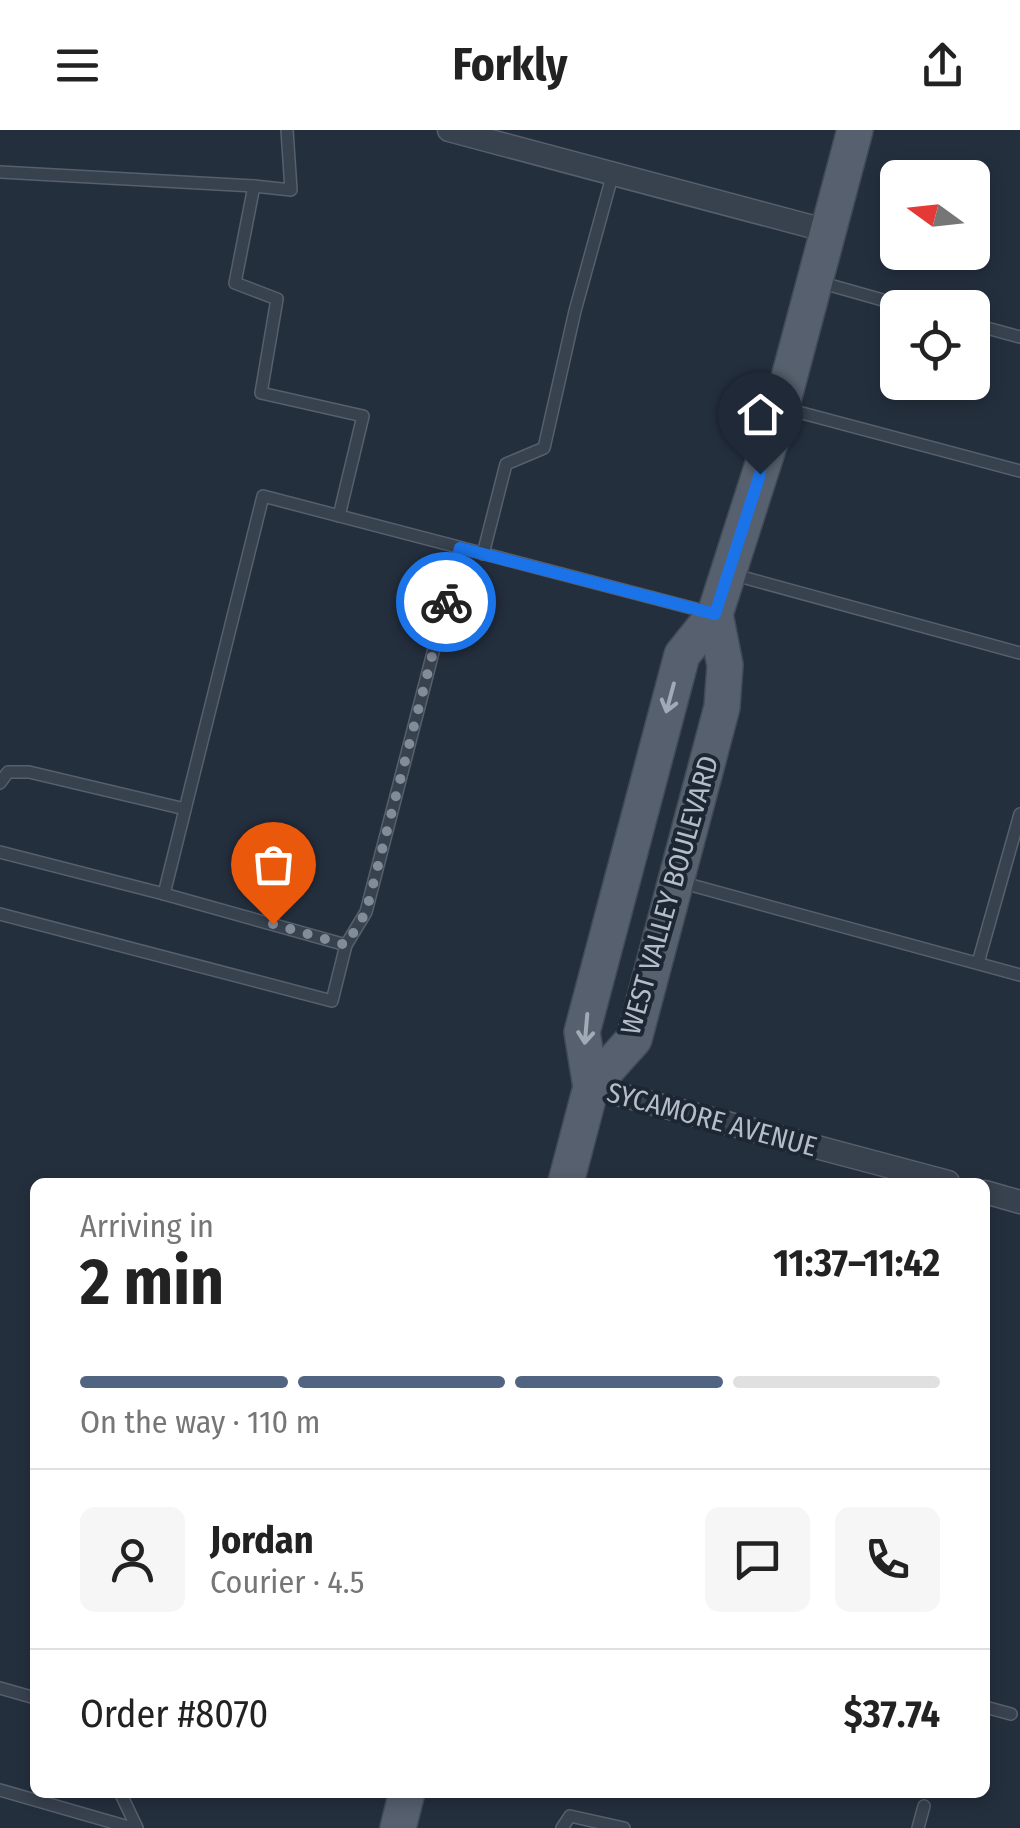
<!DOCTYPE html>
<meta charset="utf-8">
<style>
body{margin:0;font-family:"Fira Sans Condensed",sans-serif;background:#f6f6f6;color:#222;height:100vh;display:flex;flex-direction:column;font-size:38px;white-space:nowrap}
*{box-sizing:border-box;margin:0}
p{font-size:32px;color:#767676}
.icon{flex:none;width:55px;height:55px;fill:none;stroke:currentColor;stroke-width:2;stroke-linecap:round;stroke-linejoin:round}
.map{position:relative;flex:1;overflow:hidden}
.sheet{position:absolute;left:30px;top:1048px;width:960px;height:620px;display:flex;flex-direction:column;background:#fff;border-radius:15px;box-shadow:0 5px 15px #0003}
.sheet>*{flex:none}
.needle{width:65px;rotate:285deg}
.tools{position:absolute;left:880px;top:30px;display:grid;gap:20px}
.tools a{display:grid;place-items:center;width:110px;height:110px;border-radius:15px;background:#fff;box-shadow:0 5px 15px #0003;font-size:50px}
.pin{position:absolute;display:grid;place-items:center;width:85px;height:85px;color:#fff;margin:-102px -42px;border-radius:50% 50% 50% 0;rotate:-45deg;box-shadow:0 0 10px #0007}
.pin .icon{rotate:45deg}
.courier{position:absolute;display:grid;place-items:center;width:100px;height:100px;margin:-50px;border:8px solid #1a73e8;border-radius:50%;background:#fff;color:#222;box-shadow:0 2px 12px #0007}
.overview em{font-style:normal;font-weight:700}
.overview div{display:flex;flex-direction:column-reverse}
.overview{display:flex;align-items:center;justify-content:space-between;height:170px;padding:0 50px}
h1{font-size:65px;font-weight:700;line-height:75px}
.bar{display:grid;grid-template-columns:repeat(4,1fr);gap:15px 10px;align-content:center;height:120px;padding:0 50px}
.bar i{height:12px;border-radius:8px;background:#e0e0e0}
.bar .active{background:#516482}
.bar p{grid-column:span 4}
.line{display:flex;align-items:center;gap:25px;padding:0 50px;border-top:2px solid #e0e0e0}
.line div{flex:1}
.round{display:grid;place-items:center;flex:none;width:105px;height:105px;border-radius:15px;background:#f6f6f6}
header{display:flex;justify-content:space-between;align-items:center;height:130px;padding:0 50px;background:#fff;font-size:45px;font-weight:700}
.map>svg:first-child{display:block}
.lines{fill:none;stroke-linecap:round;stroke-linejoin:round}
.lane-casing{stroke:#565f6c;stroke-width:14}
.street-casing{stroke:#565f6c;stroke-width:25}
.primary-casing{stroke:#414a57;stroke-width:38}
.lane{stroke:#38414e;stroke-width:11}
.street{stroke:#38414e;stroke-width:22}
.primary{stroke:#56606e;stroke-width:35}
.oneway{stroke:#a1aab7}
.done{stroke:#828b98;stroke-width:10;stroke-dasharray:0 18}
.route{stroke:#1a73e8;stroke-width:12}
.labels{text-anchor:middle;stroke-width:8;stroke-linejoin:round;paint-order:stroke}
.street-label{font-size:28px;fill:#b4bcc9;stroke:#1d2633}
</style>
<header><svg class="icon" aria-label="menu" viewBox="0 0 24 24"><path d="M4 6h16M4 12h16M4 18h16"/></svg>Forkly<svg class="icon" aria-label="share" viewBox="0 0 24 24"><path d="M12 15V3M7 8l5-5 5 5M5 13v7h14v-7"/></svg></header>
<div class="map">
<svg width="1020" height="1698" viewBox="0 0 1020 1698">
<rect width="100%" height="100%" fill="#242f3e"/>
<g class="lines">
<g class="lane-casing">
<g id="lane">
<path d="M 287,0 L 291,60 L 254,56 L 235,153 L 277,169 L 261,263 L 363,286 L 339,386"/>
<path d="M 0,42 L 254,56"/>
<path d="M 819,152 L 911,178"/>
<path d="M 972,194 L 1020,207"/>
<path d="M 787,279 L 1020,341"/>
<path d="M 460,418 L 366,782 L 346,815 L 164,764 L 263,366 L 711,483"/>
<path d="M 483,424 L 506,334 L 544,318 L 575,181 L 613,43"/>
<path d="M 735,445 L 1020,523"/>
<path d="M 0,653 L 8,642 L 29,642 L 185,679"/>
<path d="M 0,722 L 164,764"/>
<path d="M 680,752 L 1020,845"/>
<path d="M 0,784 L 332,871 L 346,815"/>
<path d="M 978,833 L 1020,684"/>
<path d="M 0,1558 L 35,1568"/>
<path d="M 985,1577 L 1011,1584"/>
<path d="M 0,1660 L 132,1698"/>
<path d="M 120,1662 L 137,1698"/>
<path d="M 562,1698 L 570,1686 L 624,1698"/>
<path d="M 918,1698 L 924,1676"/>
</g>
</g>
<g class="street-casing">
<g id="street">
<path d="M 449,0 L 828,101"/>
<path d="M 591,957 L 948,1052"/>
<path d="M 985,1062 L 1020,1072"/>
</g>
</g>
<g class="primary-casing">
<g id="primary">
<path d="M 591,957 L 634,909 L 722,577 L 725,535 L 715,484"/>
<path d="M 566,1052 L 591,957 L 582,902 L 682,525 L 715,484 L 781,278 L 855,0"/>
<path d="M 398,1698 L 407,1662"/>
</g>
</g>
<use href="#lane" class="lane"/>
<use href="#street" class="street"/>
<use href="#primary" class="primary"/>
</g>
<defs><path id="oneway-shaft" d="M-6 0H5M1.5-3L5.5 0L1.5 3" fill="none" stroke-width="1.6" stroke-linecap="round" stroke-linejoin="round" transform="scale(2.5)"/></defs>
<g class="oneway">
<use href="#oneway-shaft" transform="translate(670 568) rotate(105)"/>
<use href="#oneway-shaft" transform="translate(586 899) rotate(95)"/>
</g>
<g class="lines">
<path class="done" d="M 273,794 L 346,815 L 366,782 L 446,472"/>
<path class="route" d="M 446,472 L 460,418 L 715,484 L 760,344"/>
</g>
<g class="labels">
<g class="street-label">
<text transform="translate(669 765) rotate(-74)" y="10">WEST VALLEY BOULEVARD</text>
<text transform="translate(712 989) rotate(15)" y="10">SYCAMORE AVENUE</text>
</g>
</g>
</svg>
<div class="tools">
<a><svg class="needle" viewBox="-14 -14 28 28"><path d="M0-13l5 13h-10z" fill="#e53935"/><path d="M0 13l5-13h-10z" fill="#767676"/></svg></a>
<a><svg class="icon" aria-label="locate" viewBox="0 0 24 24"><circle cx="12" cy="12" r="6"/><path d="M12 2v4M12 18v4M2 12h4M18 12h4"/></svg></a>
</div>
<div class="pin" style="left:273px;top:794px;background:#ea580c"><svg class="icon" aria-label="bag" viewBox="0 0 24 24"><path d="M5 8h14l-1 12H6zM9 8a3 3 0 0 1 6 0"/></svg></div>
<div class="pin" style="left:760px;top:344px;background:#1f2937"><svg class="icon" aria-label="home" viewBox="0 0 24 24"><path d="M3 11l9-7 9 7M6 9v11h12V9"/></svg></div>
<div class="courier" style="left:446px;top:472px"><svg class="icon" aria-label="bike" viewBox="0 0 24 24"><circle cx="6" cy="16" r="4"/><circle cx="18" cy="16" r="4"/><path d="M6 16l4-8h5l3 8M10 8l3 8H6M13 5h3"/></svg></div>
<section class="sheet">
<div class="overview"><div><h1>2 min</h1><p>Arriving in</p></div><em>11:37–11:42</em></div>
<div class="bar"><i class="active"></i><i class="active"></i><i class="active"></i><i></i><p>On the way · 110 m</p></div>
<div class="line" style="height:180px"><a class="round"><svg class="icon" aria-label="person" viewBox="0 0 24 24"><circle cx="12" cy="8" r="4"/><path d="M4 21q1-7 8-7t8 7"/></svg></a><div><b>Jordan</b><p>Courier · 4.5</p></div><a class="round"><svg class="icon" aria-label="chat" viewBox="0 0 24 24"><path d="M4 5h16v11H9l-5 4z"/></svg></a><a class="round"><svg class="icon" aria-label="phone" viewBox="0 0 24 24"><path d="M5 4h4l2 5-3 2q2 4 5 5l2-3 5 2v4C11 20 4 13 5 4z"/></svg></a></div>
<div class="line" style="height:130px"><div>Order #8070</div><b>$37.74</b></div>
</section>
</div>
